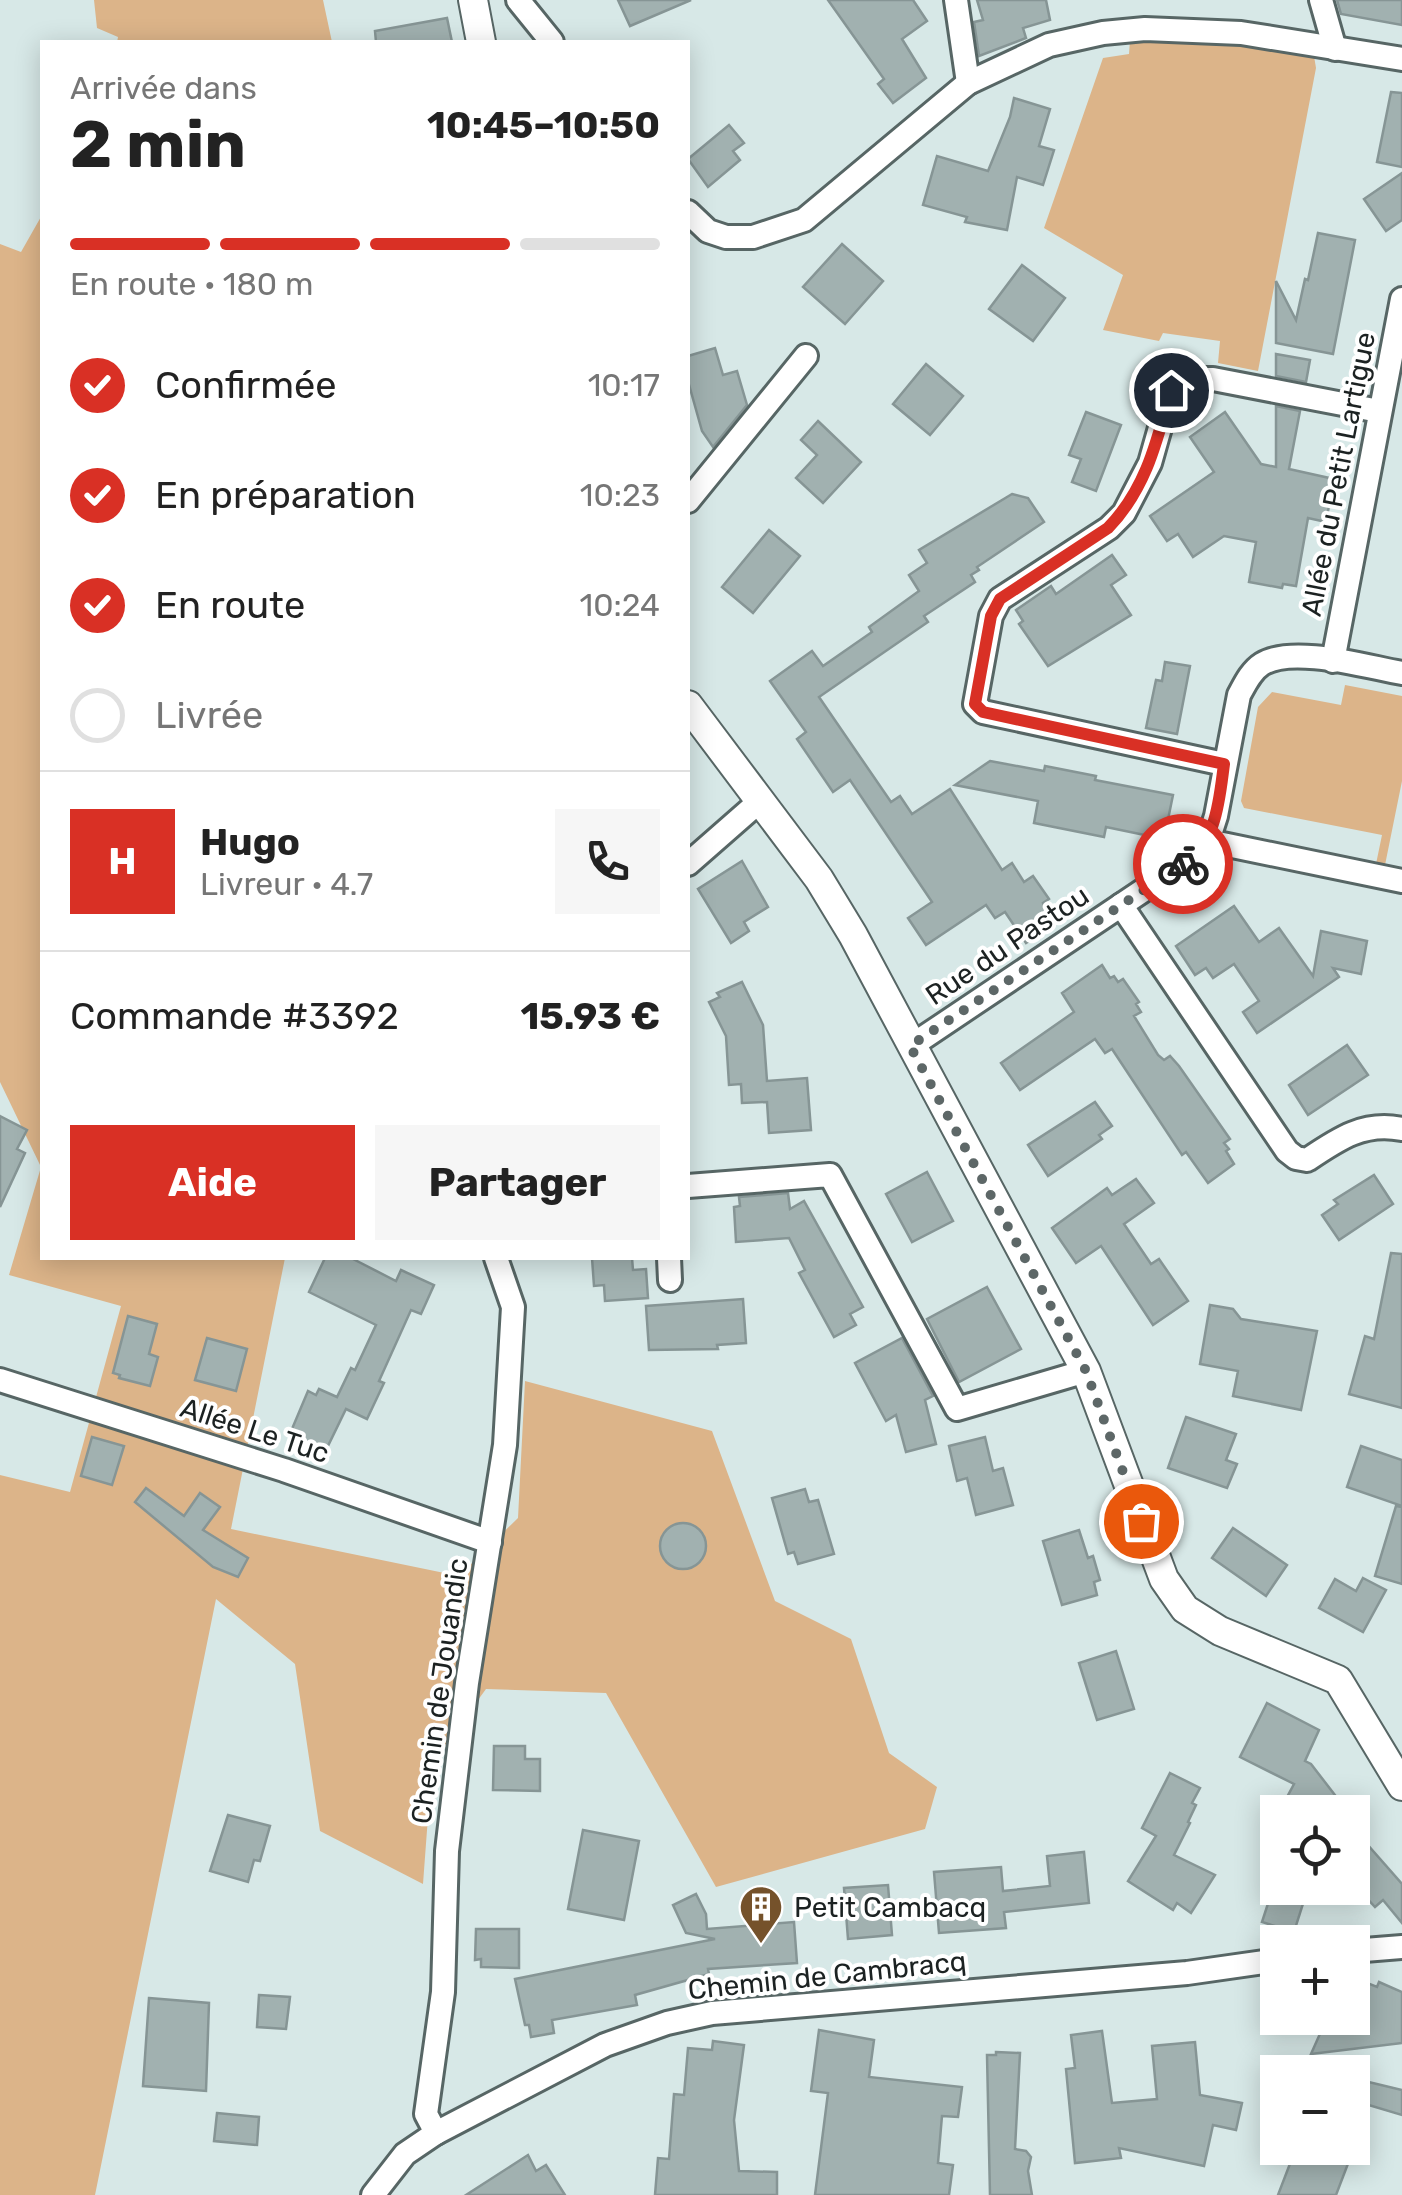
<!DOCTYPE html>
<html lang="fr">
<meta charset="utf-8">
<style>
body{margin:0;font-family:Rubik,sans-serif;background:#f6f6f6;color:#222;height:100vh;display:flex;flex-direction:column;font-size:38px;white-space:nowrap}
*{box-sizing:border-box;margin:0}
p{font-size:32px;color:#767676}
.icon{flex:none;width:55px;height:55px;fill:none;stroke:currentColor;stroke-width:2;stroke-linecap:round;stroke-linejoin:round}
.map{position:relative;flex:1;overflow:hidden}
.panel{position:absolute;left:40px;top:40px;width:650px;height:1220px;display:flex;flex-direction:column;background:#fff;border-radius:0px;box-shadow:0 5px 25px #0003}
.panel>*{flex:none}
.buttons{position:absolute;left:1260px;top:1795px;display:grid;gap:20px}
.buttons a{display:grid;place-items:center;width:110px;height:110px;border-radius:0px;background:#fff;box-shadow:0 5px 25px #0003;font-size:50px}
.pin{position:absolute;display:grid;place-items:center;width:85px;height:85px;color:#fff;margin:-42px;border:5px solid #fff;border-radius:50%;box-shadow:0 2px 10px #0007}
.courier{position:absolute;display:grid;place-items:center;width:100px;height:100px;margin:-50px;border:8px solid #d93025;border-radius:50%;background:#fff;color:#222;box-shadow:0 2px 12px #0007}
.overview em{font-style:normal;font-weight:700}
.overview div{display:flex;flex-direction:column-reverse}
.overview{display:flex;align-items:center;justify-content:space-between;height:170px;padding:0 30px}
h1{font-size:65px;font-weight:700;line-height:75px}
.bar{display:grid;grid-template-columns:repeat(4,1fr);gap:15px 10px;align-content:center;height:120px;padding:0 30px}
.bar i{height:12px;border-radius:8px;background:#e0e0e0}
.bar .selected{background:#d93025}
.bar p{grid-column:span 4}
.line{display:flex;align-items:center;gap:25px;padding:0 30px;border-top:2px solid #e0e0e0}
.line div{flex:1}
.round{display:grid;place-items:center;flex:none;width:105px;height:105px;border-radius:0px;background:#f6f6f6}
ol{padding:0 30px;list-style:none}
li{display:flex;align-items:center;gap:30px;height:110px}
li p{margin-inline-start:auto}
li .icon{padding:10px;border-radius:50%;background:#d93025;color:#fff;stroke-width:4}
li:last-child{color:#767676}
li i{width:55px;height:55px;border:5px solid #e0e0e0;border-radius:50%}
.primary-button{display:flex;gap:20px;margin-top:auto;padding:20px 30px}
.primary-button a{flex:1;height:115px;border-radius:0px;background:#d93025;color:#fff;font-size:40px;font-weight:700;line-height:115px;text-align:center}
.primary-button a+a{background:#f6f6f6;color:#222}
.map>svg:first-child{display:block}
.green{fill:#dcb489}
.building{fill:#a1b1b0;stroke:#869595;stroke-width:2.5}
.lines{fill:none;stroke-linecap:round;stroke-linejoin:round}
.minor-casing{stroke:#576665;stroke-width:28}
.tertiary-casing{stroke:#576665;stroke-width:32}
.minor{stroke:#fff;stroke-width:22}
.tertiary{stroke:#fff;stroke-width:28}
.done{stroke:#5d6767;stroke-width:10;stroke-dasharray:0 18}
.route{stroke:#d93025;stroke-width:12}
.labels{text-anchor:middle;stroke-width:8;stroke-linejoin:round;paint-order:stroke}
.street-label{font-size:28px;fill:#1c2222;stroke:#fff}
.poi-label{font-size:28px;fill:#1c2222;stroke:#fff;text-anchor:start}
</style>
<div class="map">
<svg width="1402" height="2195" viewBox="0 0 1402 2195">
<rect width="100%" height="100%" fill="#d7e8e7"/>
<g class="green">
<path d="M 94,0 L 323,0 L 332,42 L 117,42 L 118,37 L 97,28 Z"/>
<path d="M 1130,40 L 1246,45 L 1314,56 L 1316,68 L 1258,371 L 1218,363 L 1220,341 L 1163,333 L 1159,341 L 1103,330 L 1123,275 L 1044,228 L 1103,58 L 1129,54 Z"/>
<path d="M 42,215 L 42,1258 L 285,1258 L 231,1529 L 459,1576 L 518,1518 L 525,1381 L 712,1431 L 775,1601 L 851,1639 L 889,1753 L 937,1787 L 925,1829 L 716,1887 L 606,1693 L 486,1689 L 432,1763 L 423,1884 L 320,1831 L 295,1664 L 216,1599 L 95,2195 L 0,2195 L 0,1475 L 70,1492 L 121,1306 L 9,1275 L 41,1167 L 0,1082 L 0,244 L 21,252 Z"/>
<path d="M 1345,685 L 1402,696 L 1402,781 L 1385,865 L 1376,864 L 1382,835 L 1244,808 L 1241,801 L 1258,707 L 1272,692 L 1341,705 Z"/>
</g>
<g class="building">
<path d="M 618,0 L 691,0 L 630,26 Z"/>
<path d="M 828,0 L 913,0 L 927,21 L 902,39 L 926,78 L 893,103 L 878,84 L 884,79 Z"/>
<path d="M 977,0 L 1046,0 L 1050,20 L 1023,28 L 1026,38 L 979,56 L 974,22 L 983,20 Z"/>
<path d="M 1337,0 L 1402,0 L 1402,25 L 1341,14 Z"/>
<path d="M 447,18 L 452,42 L 376,42 L 375,31 Z"/>
<path d="M 1391,92 L 1402,93 L 1402,167 L 1377,162 Z"/>
<path d="M 1014,98 L 1050,109 L 1039,146 L 1054,150 L 1043,185 L 1017,177 L 1007,230 L 965,222 L 967,217 L 923,205 L 937,156 L 988,171 L 1010,117 Z"/>
<path d="M 729,125 L 744,143 L 733,151 L 740,160 L 708,187 L 688,159 Z"/>
<path d="M 1402,173 L 1402,220 L 1386,231 L 1364,199 Z"/>
<path d="M 1318,233 L 1355,240 L 1333,354 L 1276,343 L 1276,281 L 1296,320 L 1305,279 L 1308,280 Z"/>
<path d="M 842,244 L 883,281 L 845,324 L 803,287 Z"/>
<path d="M 1022,265 L 1065,298 L 1033,341 L 989,309 Z"/>
<path d="M 715,348 L 723,375 L 737,371 L 747,405 L 713,447 L 702,431 L 688,381 L 688,356 Z"/>
<path d="M 1276,354 L 1310,360 L 1306,382 L 1276,376 Z"/>
<path d="M 926,364 L 963,396 L 930,435 L 893,404 Z"/>
<path d="M 1276,406 L 1300,411 L 1289,469 L 1334,479 L 1326,522 L 1308,518 L 1296,586 L 1283,584 L 1282,588 L 1249,582 L 1256,542 L 1224,536 L 1193,557 L 1178,534 L 1167,541 L 1150,516 L 1214,472 L 1190,437 L 1225,412 L 1261,464 L 1276,467 Z"/>
<path d="M 1086,412 L 1121,425 L 1096,491 L 1072,482 L 1081,459 L 1069,455 Z"/>
<path d="M 818,421 L 861,462 L 823,503 L 796,478 L 817,455 L 801,440 Z"/>
<path d="M 1012,494 L 1028,498 L 1044,522 L 977,567 L 979,570 L 971,575 L 975,582 L 924,616 L 928,622 L 819,697 L 891,802 L 900,796 L 912,814 L 950,789 L 1002,870 L 1012,863 L 1024,882 L 1033,876 L 1049,899 L 1043,903 L 1053,925 L 1026,943 L 1005,912 L 995,918 L 986,905 L 926,945 L 908,918 L 932,902 L 850,780 L 833,792 L 797,739 L 806,732 L 770,681 L 812,651 L 823,666 L 872,632 L 869,627 L 919,591 L 909,575 L 927,563 L 919,550 Z"/>
<path d="M 769,530 L 800,556 L 753,613 L 722,587 Z"/>
<path d="M 1112,555 L 1126,575 L 1111,585 L 1131,615 L 1048,666 L 1019,624 L 1023,621 L 1016,610 L 1051,586 L 1056,594 Z"/>
<path d="M 1165,662 L 1190,666 L 1177,734 L 1146,728 L 1156,680 L 1162,681 Z"/>
<path d="M 990,761 L 1044,771 L 1045,766 L 1096,776 L 1095,780 L 1173,795 L 1164,839 L 1106,827 L 1104,837 L 1034,823 L 1038,801 L 955,785 Z"/>
<path d="M 742,861 L 768,907 L 744,922 L 749,931 L 731,943 L 698,889 Z"/>
<path d="M 1234,906 L 1259,942 L 1279,928 L 1313,976 L 1321,931 L 1367,941 L 1361,974 L 1333,968 L 1339,977 L 1257,1033 L 1243,1012 L 1259,1001 L 1234,964 L 1213,978 L 1206,968 L 1195,975 L 1176,946 Z"/>
<path d="M 1102,965 L 1110,978 L 1114,976 L 1118,982 L 1123,979 L 1139,1002 L 1136,1004 L 1141,1012 L 1134,1016 L 1158,1055 L 1164,1060 L 1170,1056 L 1179,1066 L 1230,1139 L 1224,1143 L 1229,1149 L 1226,1151 L 1234,1164 L 1208,1183 L 1186,1152 L 1182,1155 L 1112,1049 L 1105,1053 L 1095,1039 L 1020,1090 L 1001,1063 L 1074,1012 L 1062,993 Z"/>
<path d="M 742,982 L 763,1025 L 767,1081 L 807,1078 L 811,1130 L 769,1133 L 767,1102 L 742,1103 L 741,1084 L 729,1085 L 726,1036 L 709,1002 L 720,997 L 717,993 Z"/>
<path d="M 1347,1045 L 1368,1075 L 1308,1115 L 1289,1085 Z"/>
<path d="M 1095,1102 L 1112,1126 L 1099,1135 L 1102,1139 L 1048,1176 L 1028,1145 Z"/>
<path d="M 0,1116 L 27,1130 L 17,1149 L 25,1153 L 0,1207 Z"/>
<path d="M 927,1172 L 953,1221 L 912,1242 L 886,1194 Z"/>
<path d="M 1374,1175 L 1393,1204 L 1339,1240 L 1322,1215 L 1338,1204 L 1334,1200 Z"/>
<path d="M 1136,1179 L 1154,1203 L 1124,1224 L 1151,1264 L 1159,1259 L 1188,1301 L 1153,1325 L 1101,1246 L 1076,1263 L 1052,1228 L 1107,1188 L 1112,1195 Z"/>
<path d="M 788,1193 L 790,1209 L 804,1201 L 863,1307 L 850,1314 L 856,1325 L 834,1337 L 799,1273 L 805,1270 L 789,1238 L 736,1242 L 734,1207 L 740,1206 L 739,1197 Z"/>
<path d="M 1391,1253 L 1402,1254 L 1402,1408 L 1349,1394 L 1365,1336 L 1374,1339 Z"/>
<path d="M 325,1258 L 351,1258 L 396,1281 L 401,1270 L 434,1285 L 421,1314 L 411,1310 L 379,1381 L 384,1383 L 367,1419 L 346,1409 L 325,1452 L 289,1436 L 308,1391 L 316,1395 L 319,1389 L 337,1397 L 351,1368 L 355,1370 L 376,1325 L 309,1292 Z"/>
<path d="M 592,1258 L 632,1258 L 633,1270 L 646,1269 L 648,1298 L 605,1301 L 604,1285 L 594,1286 Z"/>
<path d="M 987,1287 L 1021,1349 L 959,1382 L 927,1319 Z"/>
<path d="M 743,1299 L 746,1343 L 717,1345 L 718,1349 L 649,1350 L 646,1306 Z"/>
<path d="M 1210,1305 L 1233,1309 L 1241,1319 L 1317,1331 L 1301,1410 L 1233,1396 L 1238,1371 L 1200,1364 Z"/>
<path d="M 128,1316 L 157,1324 L 149,1354 L 158,1357 L 150,1386 L 119,1378 L 120,1375 L 113,1373 Z"/>
<path d="M 207,1338 L 247,1349 L 236,1391 L 195,1380 Z"/>
<path d="M 902,1338 L 933,1396 L 925,1400 L 936,1444 L 906,1452 L 896,1415 L 886,1421 L 855,1363 Z"/>
<path d="M 1186,1417 L 1236,1434 L 1226,1460 L 1237,1464 L 1227,1488 L 1168,1468 Z"/>
<path d="M 92,1437 L 124,1446 L 112,1485 L 81,1476 Z"/>
<path d="M 985,1437 L 993,1471 L 1003,1468 L 1013,1505 L 976,1515 L 967,1478 L 957,1481 L 949,1446 Z"/>
<path d="M 1361,1446 L 1402,1460 L 1402,1506 L 1347,1487 Z"/>
<path d="M 146,1488 L 184,1516 L 200,1493 L 220,1507 L 203,1530 L 248,1558 L 238,1577 L 213,1567 L 135,1502 Z"/>
<path d="M 805,1489 L 809,1502 L 818,1500 L 834,1554 L 798,1564 L 794,1552 L 788,1554 L 772,1498 Z"/>
<path d="M 1396,1506 L 1402,1507 L 1402,1584 L 1375,1576 Z"/>
<circle cx="683" cy="1546" r="23"/>
<path d="M 1233,1528 L 1287,1565 L 1266,1596 L 1212,1558 Z"/>
<path d="M 1079,1530 L 1088,1558 L 1093,1556 L 1100,1580 L 1094,1582 L 1097,1595 L 1062,1605 L 1043,1541 Z"/>
<path d="M 1363,1578 L 1386,1590 L 1363,1632 L 1319,1608 L 1335,1579 L 1356,1591 Z"/>
<path d="M 1116,1651 L 1134,1709 L 1097,1720 L 1079,1663 Z"/>
<path d="M 1267,1703 L 1319,1730 L 1305,1761 L 1311,1764 L 1348,1812 L 1279,1812 L 1294,1784 L 1240,1757 Z"/>
<path d="M 494,1746 L 525,1746 L 525,1759 L 540,1759 L 540,1791 L 493,1790 Z"/>
<path d="M 1170,1773 L 1200,1788 L 1192,1803 L 1196,1805 L 1188,1822 L 1190,1823 L 1174,1855 L 1215,1875 L 1191,1913 L 1177,1903 L 1173,1910 L 1128,1881 L 1156,1836 L 1142,1828 Z"/>
<path d="M 228,1815 L 270,1826 L 260,1861 L 254,1860 L 248,1882 L 210,1871 Z"/>
<path d="M 1352,1827 L 1402,1884 L 1402,1923 L 1383,1900 L 1375,1907 L 1352,1882 Z"/>
<path d="M 583,1830 L 639,1841 L 624,1920 L 568,1909 Z"/>
<path d="M 1084,1852 L 1089,1903 L 1004,1912 L 1006,1928 L 939,1933 L 934,1872 L 1001,1867 L 1003,1891 L 1050,1886 L 1047,1856 Z"/>
<path d="M 888,1885 L 892,1935 L 848,1939 L 844,1888 Z"/>
<path d="M 1273,1888 L 1308,1888 L 1294,1932 L 1262,1922 Z"/>
<path d="M 696,1894 L 706,1914 L 707,1929 L 794,1922 L 797,1963 L 708,1969 L 709,1974 L 635,1995 L 637,2005 L 552,2020 L 554,2033 L 531,2037 L 529,2025 L 525,2025 L 515,1979 L 715,1939 L 686,1933 L 673,1905 Z"/>
<path d="M 476,1929 L 519,1929 L 519,1968 L 481,1967 L 481,1959 L 475,1960 Z"/>
<path d="M 1352,1977 L 1377,1987 L 1379,1982 L 1402,1992 L 1402,2043 L 1311,2054 L 1327,2018 L 1352,2018 Z"/>
<path d="M 259,1995 L 290,1997 L 286,2029 L 257,2027 Z"/>
<path d="M 149,1998 L 209,2003 L 206,2091 L 143,2086 Z"/>
<path d="M 819,2030 L 874,2040 L 869,2077 L 962,2087 L 958,2117 L 942,2116 L 938,2163 L 953,2165 L 949,2195 L 815,2195 L 828,2093 L 811,2091 Z"/>
<path d="M 1102,2031 L 1112,2103 L 1157,2099 L 1152,2046 L 1195,2042 L 1200,2095 L 1242,2103 L 1236,2130 L 1213,2125 L 1204,2166 L 1119,2148 L 1121,2158 L 1075,2163 L 1066,2069 L 1075,2068 L 1071,2035 Z"/>
<path d="M 713,2041 L 744,2045 L 734,2120 L 739,2171 L 777,2172 L 777,2195 L 655,2195 L 658,2158 L 669,2159 L 674,2094 L 684,2095 L 688,2048 L 712,2050 Z"/>
<path d="M 996,2052 L 1020,2053 L 1015,2149 L 1026,2151 L 1031,2157 L 1028,2171 L 1032,2195 L 990,2195 L 987,2055 L 996,2055 Z"/>
<path d="M 1352,2078 L 1402,2090 L 1402,2115 L 1352,2100 Z"/>
<path d="M 217,2113 L 259,2117 L 257,2145 L 214,2141 Z"/>
<path d="M 1296,2148 L 1354,2148 L 1336,2195 L 1278,2195 Z"/>
<path d="M 528,2155 L 536,2171 L 546,2165 L 565,2195 L 466,2195 Z"/>
</g>
<g class="lines">
<g class="minor-casing">
<g id="minor">
<path d="M 518,0 L 552,42"/>
<path d="M 956,0 L 968,83"/>
<path d="M 1321,0 L 1335,49"/>
<path d="M 688,212 L 708,231 L 726,237 L 753,237 L 804,220 L 968,83 L 1049,45 L 1103,33 L 1145,29 L 1241,33 L 1402,59"/>
<path d="M 688,501 L 806,356"/>
<path d="M 1333,661 L 1402,299"/>
<path d="M 1224,764 L 983,712 L 975,704 L 991,616 L 1000,599 L 1109,528 L 1124,513 L 1150,463 L 1171,389 L 1186,379 L 1213,379 L 1379,411"/>
<path d="M 1208,841 L 1402,881"/>
<path d="M 688,864 L 761,800"/>
<path d="M 1121,905 L 1287,1151 L 1296,1158 L 1307,1160 C 1338,1139 1364,1121 1402,1129"/>
<path d="M 911,1046 L 1190,859 L 1208,841 L 1216,816 L 1239,695 C 1245,684 1251,671 1262,664 C 1293,645 1367,667 1402,673"/>
<path d="M 688,1186 L 830,1175 L 957,1409 L 1086,1371"/>
<path d="M 669,1258 L 670,1280"/>
<path d="M 0,1380 L 284,1470 L 490,1542"/>
<path d="M 1352,1951 L 1402,1947"/>
<path d="M 436,2133 L 426,2114 L 443,1992 L 447,1851 L 467,1683 L 505,1445 L 513,1307 L 496,1258"/>
<path d="M 373,2195 L 405,2154 L 436,2133 L 605,2045 L 667,2023 L 712,2013 L 1187,1973 L 1278,1960"/>
</g>
</g>
<g class="tertiary-casing">
<g id="tertiary">
<path d="M 473,0 L 481,42"/>
<path d="M 688,705 L 819,879 L 853,935 L 1086,1371 L 1164,1579 L 1185,1609 L 1220,1631 L 1338,1680 L 1402,1786"/>
</g>
</g>
<use href="#minor" class="minor"/>
<use href="#tertiary" class="tertiary"/>
</g>
<g class="lines">
<path class="done" d="M 1141,1521 L 1086,1371 L 910,1046 L 1183,864"/>
<path class="route" d="M 1171,390 C 1157,441 1146,489 1108,528 L 1000,599 L 991,616 L 975,704 L 983,712 L 1224,764 C 1219,802 1217,841 1183,864"/>
</g>
<defs>
<g id="building-pin" transform="scale(2.25)"><path d="M0 17L-7.5 6A9.5 9.5 0 1 1 7.5 6Z" fill="#75522b" stroke="#fff"/><path d="M-4-6H4V6H1V3H-1V6H-4ZM-2.5-4.3h1.7v1.8h-1.7ZM.8-4.3h1.7v1.8H.8ZM-2.5-1h1.7V.8h-1.7ZM.8-1h1.7V.8H.8Z" fill="#fff"/></g>
</defs>
<g fill-rule="evenodd">
<use href="#building-pin" x="761" y="1907"/>
</g>
<g class="labels">
<g class="street-label">
<text transform="translate(1338 474) rotate(-79)" y="10">Allée du Petit Lartigue</text>
<text transform="translate(1007 945) rotate(-34)" y="10">Rue du Pastou</text>
<text transform="translate(255 1430) rotate(18)" y="10">Allée Le Tuc</text>
<text transform="translate(439 1691) rotate(-82)" y="10">Chemin de Jouandic</text>
<text transform="translate(827 1975) rotate(-6)" y="10">Chemin de Cambracq</text>
</g>
<g class="poi-label">
<text x="794" y="1917">Petit Cambacq</text>
</g>
</g>
</svg>
<div class="buttons">
<a><svg class="icon" aria-label="locate" viewBox="0 0 24 24"><circle cx="12" cy="12" r="6"/><path d="M12 2v4M12 18v4M2 12h4M18 12h4"/></svg></a>
<a>+</a>
<a>−</a>
</div>
<div class="pin" style="left:1141px;top:1521px;background:#ea580c"><svg class="icon" aria-label="bag" viewBox="0 0 24 24"><path d="M5 8h14l-1 12H6zM9 8a3 3 0 0 1 6 0"/></svg></div>
<div class="pin" style="left:1171px;top:390px;background:#1f2937"><svg class="icon" aria-label="home" viewBox="0 0 24 24"><path d="M3 11l9-7 9 7M6 9v11h12V9"/></svg></div>
<div class="courier" style="left:1183px;top:864px"><svg class="icon" aria-label="bike" viewBox="0 0 24 24"><circle cx="6" cy="16" r="4"/><circle cx="18" cy="16" r="4"/><path d="M6 16l4-8h5l3 8M10 8l3 8H6M13 5h3"/></svg></div>
<section class="panel">
<div class="overview"><div><h1>2 min</h1><p>Arrivée dans</p></div><em>10:45–10:50</em></div>
<div class="bar"><i class="selected"></i><i class="selected"></i><i class="selected"></i><i></i><p>En route · 180 m</p></div>
<ol>
<li><svg class="icon" aria-label="check" viewBox="0 0 24 24"><path d="M5 12l5 5 9-10"/></svg>Confirmée<p>10:17</p></li>
<li><svg class="icon" aria-label="check" viewBox="0 0 24 24"><path d="M5 12l5 5 9-10"/></svg>En préparation<p>10:23</p></li>
<li><svg class="icon" aria-label="check" viewBox="0 0 24 24"><path d="M5 12l5 5 9-10"/></svg>En route<p>10:24</p></li>
<li><i></i>Livrée</li>
</ol>
<div class="line" style="height:180px"><b class="round" style="background:#d93025;color:#fff">H</b><div><b>Hugo</b><p>Livreur · 4.7</p></div><a class="round"><svg class="icon" aria-label="phone" viewBox="0 0 24 24"><path d="M5 4h4l2 5-3 2q2 4 5 5l2-3 5 2v4C11 20 4 13 5 4z"/></svg></a></div>
<div class="line" style="height:130px"><div>Commande #3392</div><b>15.93 €</b></div>
<div class="primary-button"><a>Aide</a><a>Partager</a></div>
</section>
</div>
